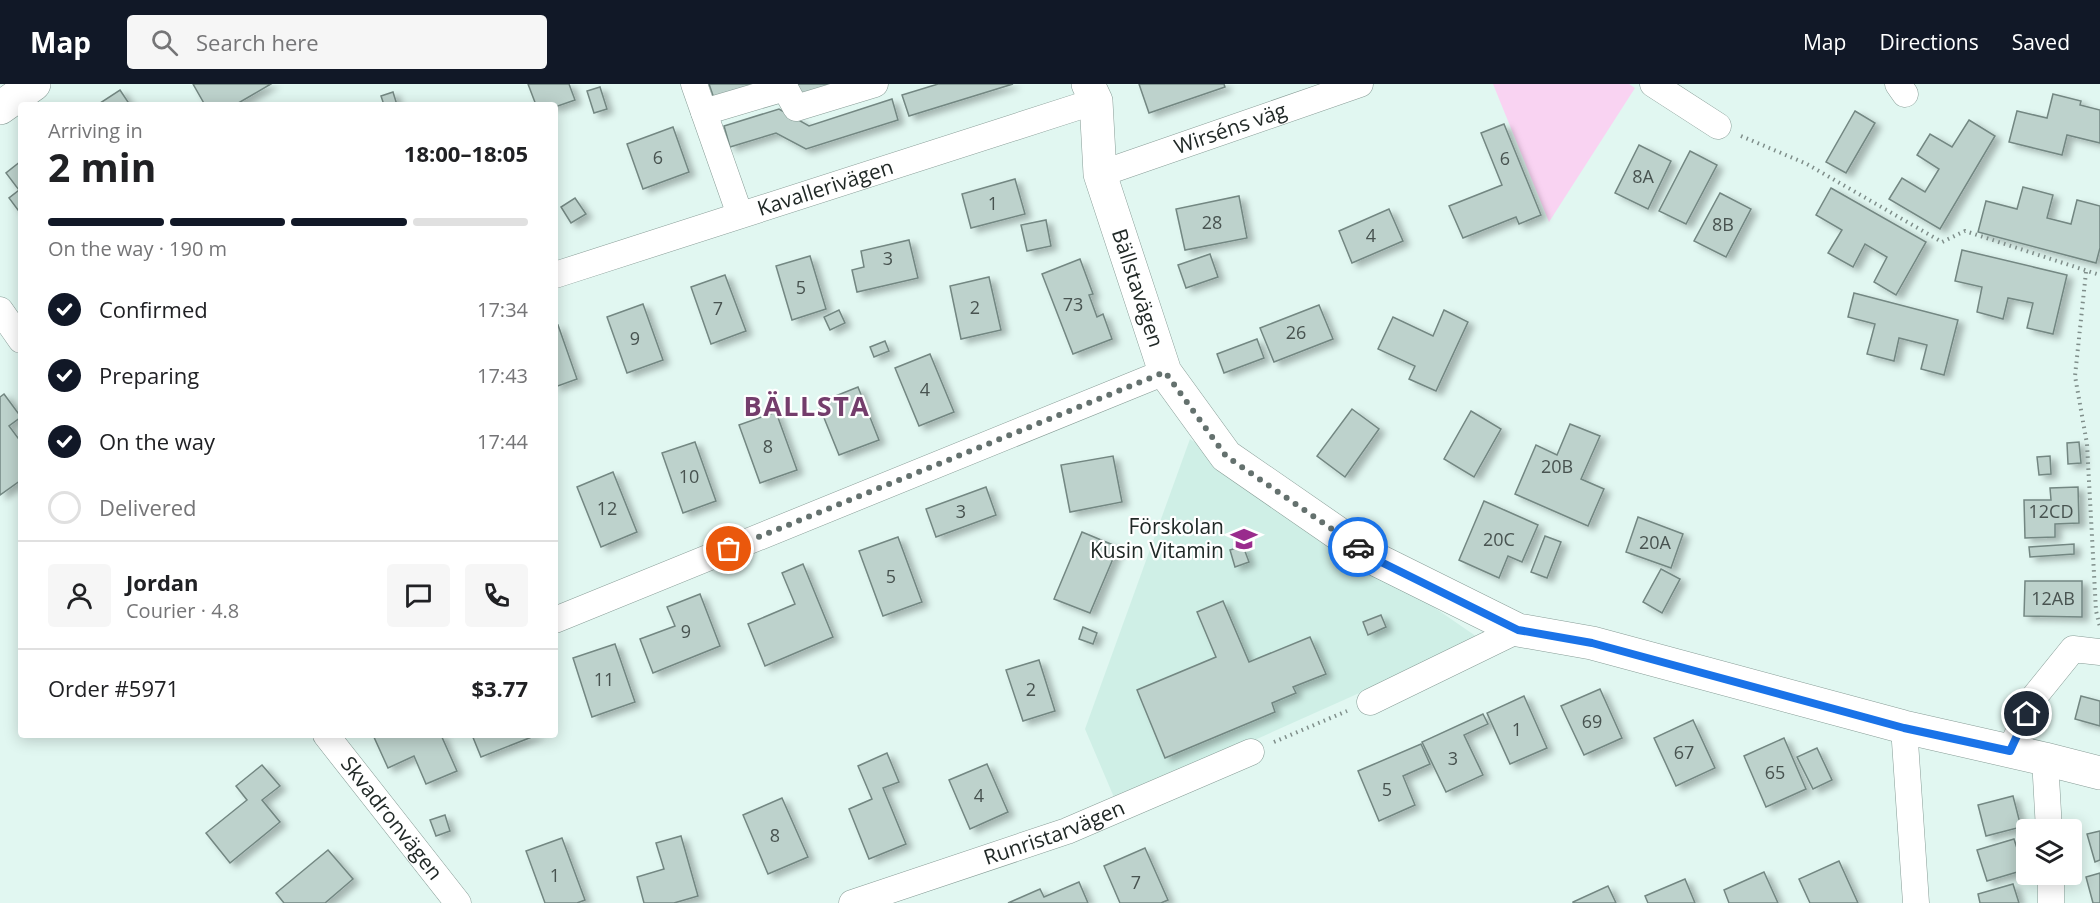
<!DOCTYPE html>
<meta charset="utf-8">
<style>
body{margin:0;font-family:"Open Sans",sans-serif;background:#f6f6f6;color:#202124;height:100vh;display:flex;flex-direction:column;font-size:22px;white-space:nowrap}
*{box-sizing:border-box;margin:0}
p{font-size:20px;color:#757577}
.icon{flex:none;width:33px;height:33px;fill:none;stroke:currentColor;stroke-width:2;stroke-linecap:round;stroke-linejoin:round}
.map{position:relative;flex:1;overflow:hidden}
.drawer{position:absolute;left:18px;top:18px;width:540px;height:636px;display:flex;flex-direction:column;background:#fff;border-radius:6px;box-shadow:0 3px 15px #0003}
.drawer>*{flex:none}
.fabs{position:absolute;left:2016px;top:735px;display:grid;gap:12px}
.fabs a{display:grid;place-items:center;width:66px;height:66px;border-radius:6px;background:#fff;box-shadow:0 3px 15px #0003;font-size:30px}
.pin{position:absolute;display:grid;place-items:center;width:51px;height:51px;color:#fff;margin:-26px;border:3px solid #fff;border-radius:50%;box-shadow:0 2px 6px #0007}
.courier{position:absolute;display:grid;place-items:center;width:60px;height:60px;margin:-30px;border:4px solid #1a73e8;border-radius:50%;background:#fff;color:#222;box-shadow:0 2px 8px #0007}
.headline em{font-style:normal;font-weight:700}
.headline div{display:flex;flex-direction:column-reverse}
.headline{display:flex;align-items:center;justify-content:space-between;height:102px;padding:0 30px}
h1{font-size:39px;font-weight:700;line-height:45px}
.bar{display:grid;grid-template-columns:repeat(4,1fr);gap:9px 6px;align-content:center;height:72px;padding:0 30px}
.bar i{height:8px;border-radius:4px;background:#e0e0e0}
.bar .selected{background:#111827}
.bar p{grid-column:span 4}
.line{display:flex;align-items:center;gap:15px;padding:0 30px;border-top:2px solid #e0e0e0}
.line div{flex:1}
.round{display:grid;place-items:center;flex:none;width:63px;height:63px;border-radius:6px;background:#f6f6f6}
ol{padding:0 30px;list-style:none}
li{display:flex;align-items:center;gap:18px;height:66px}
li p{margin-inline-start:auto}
li .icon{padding:6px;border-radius:50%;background:#111827;color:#fff;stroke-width:4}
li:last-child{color:#757577}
li i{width:33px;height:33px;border:3px solid #e0e0e0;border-radius:50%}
header{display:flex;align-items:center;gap:36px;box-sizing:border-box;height:84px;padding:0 30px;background:#111827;color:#fff}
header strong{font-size:28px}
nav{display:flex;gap:33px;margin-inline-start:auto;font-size:21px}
.search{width:420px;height:54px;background:#f6f6f6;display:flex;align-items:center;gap:15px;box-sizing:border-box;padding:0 21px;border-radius:6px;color:#757577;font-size:22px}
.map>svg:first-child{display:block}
.built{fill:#cfefe6}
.green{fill:#f9d3f2}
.building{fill:#bdd2cc;stroke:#738782;stroke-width:1.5;filter:url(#shadow)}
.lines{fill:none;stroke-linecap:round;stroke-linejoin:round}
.street-casing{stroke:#879c96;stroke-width:27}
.secondary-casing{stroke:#879c96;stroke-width:34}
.path{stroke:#7f8e8a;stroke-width:4;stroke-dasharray:1.5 4.5;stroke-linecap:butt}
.street{stroke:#fff;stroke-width:26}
.secondary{stroke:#fff;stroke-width:33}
.done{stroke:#64716e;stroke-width:6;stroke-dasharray:0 10.8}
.route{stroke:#1a73e8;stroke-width:8}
.labels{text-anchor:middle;stroke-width:4.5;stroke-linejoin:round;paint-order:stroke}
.number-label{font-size:18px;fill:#485350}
.street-label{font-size:21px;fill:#212927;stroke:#fff}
.poi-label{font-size:21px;fill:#212927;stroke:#fff;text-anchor:end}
.district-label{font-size:27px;font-weight:bold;letter-spacing:1.5px;fill:#743d6c;stroke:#fff}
</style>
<header>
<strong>Map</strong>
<div class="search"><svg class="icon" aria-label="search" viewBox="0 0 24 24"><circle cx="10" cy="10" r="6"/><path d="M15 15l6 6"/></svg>Search here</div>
<nav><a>Map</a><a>Directions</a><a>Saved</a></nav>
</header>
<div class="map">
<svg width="2100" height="819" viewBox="0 0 2100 819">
<defs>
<filter id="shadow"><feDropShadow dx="6" dy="4" stdDeviation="3" flood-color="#0004"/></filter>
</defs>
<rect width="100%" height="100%" fill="#e1f7f1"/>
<path class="built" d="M 1190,355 L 1480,555 L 1116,718 L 1085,645 Z"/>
<path class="green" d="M 1493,0 L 1629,0 L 1635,4 L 1549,138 Z"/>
<g class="building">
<path d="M 193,0 L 271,0 L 235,21 L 205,21 Z"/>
<path d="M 528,0 L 569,0 L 575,16 L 555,23 L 555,21 L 536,21 Z"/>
<path d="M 709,0 L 777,0 L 716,20 Z"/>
<path d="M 791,0 L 849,0 L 797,17 Z"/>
<path d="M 938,0 L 1013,0 L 909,32 L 902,11 Z"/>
<path d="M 1139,0 L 1224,0 L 1225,3 L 1149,29 Z"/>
<path d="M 600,3 L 607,25 L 594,29 L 587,7 Z"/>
<path d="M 120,6 L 130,21 L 97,21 Z"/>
<path d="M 393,8 L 397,21 L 384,21 L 381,12 Z"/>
<path d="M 2053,10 L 2081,17 L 2080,21 L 2100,26 L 2100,59 L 2067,51 L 2062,71 L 2009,58 L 2017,27 L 2047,34 Z"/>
<path d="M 892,15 L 898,36 L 806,65 L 776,49 L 730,63 L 724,42 L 779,25 L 809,42 Z"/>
<path d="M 1855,27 L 1875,39 L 1846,89 L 1826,78 Z"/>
<path d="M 1969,36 L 1995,52 L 1940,145 L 1889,115 L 1902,94 L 1925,108 L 1939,85 L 1917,71 L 1930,50 L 1952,63 Z"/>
<path d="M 1504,40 L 1541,131 L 1519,140 L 1516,133 L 1463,154 L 1449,122 L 1502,101 L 1481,49 Z"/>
<path d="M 673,43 L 689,88 L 643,105 L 627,60 Z"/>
<path d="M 1639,61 L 1671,77 L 1648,125 L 1615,109 Z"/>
<path d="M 1690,67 L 1717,81 L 1686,140 L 1659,127 Z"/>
<path d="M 21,77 L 21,130 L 9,114 L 19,106 L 6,89 Z"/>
<path d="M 1015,95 L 1025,130 L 971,144 L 962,110 Z"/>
<path d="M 2023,103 L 2053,111 L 2047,134 L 2071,140 L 2077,116 L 2100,122 L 2100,164 L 2096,179 L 1978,148 L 1986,117 L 2017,125 Z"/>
<path d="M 1831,104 L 1926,158 L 1896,211 L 1874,198 L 1887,173 L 1865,160 L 1853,183 L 1828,169 L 1842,146 L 1816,131 Z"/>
<path d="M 1720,109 L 1751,125 L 1726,173 L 1694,157 Z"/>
<path d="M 1239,112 L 1247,154 L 1185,166 L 1176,125 Z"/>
<path d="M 575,114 L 586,130 L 571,139 L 561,123 Z"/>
<path d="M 1389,125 L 1403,157 L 1352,179 L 1339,147 Z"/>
<path d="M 1046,136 L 1051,162 L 1027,167 L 1021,141 Z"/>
<path d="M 909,156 L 918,194 L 857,208 L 852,186 L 864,183 L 861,167 Z"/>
<path d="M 1962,166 L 2067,191 L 2053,250 L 2027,244 L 2033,219 L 2008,214 L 2003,235 L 1977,228 L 1982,203 L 1955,197 Z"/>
<path d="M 1210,170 L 1218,193 L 1186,204 L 1178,181 Z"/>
<path d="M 810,172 L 826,225 L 792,236 L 776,182 Z"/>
<path d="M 1080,175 L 1093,210 L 1089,211 L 1097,233 L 1103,230 L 1112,255 L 1073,270 L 1042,190 Z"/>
<path d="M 725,191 L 746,247 L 711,260 L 691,203 Z"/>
<path d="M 989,193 L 1001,246 L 961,255 L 950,202 Z"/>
<path d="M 1854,209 L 1958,236 L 1944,291 L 1921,285 L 1927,261 L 1899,254 L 1894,277 L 1867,270 L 1875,240 L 1848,233 Z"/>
<path d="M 643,220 L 663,276 L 627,289 L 607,233 Z"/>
<path d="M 1319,221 L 1333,255 L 1274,278 L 1260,244 Z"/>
<path d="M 839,226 L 845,239 L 830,246 L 824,233 Z"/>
<path d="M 1444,226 L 1468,238 L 1436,307 L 1409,295 L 1415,282 L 1378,265 L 1393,233 L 1433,252 Z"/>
<path d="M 558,241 L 577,295 L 555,303 L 555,242 Z"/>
<path d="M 1257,255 L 1264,274 L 1224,289 L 1217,270 Z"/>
<path d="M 885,257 L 889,267 L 874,273 L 870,263 Z"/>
<path d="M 930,270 L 954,328 L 919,342 L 895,284 Z"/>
<path d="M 858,303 L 879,356 L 839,371 L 818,319 Z"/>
<path d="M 4,310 L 21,333 L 9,342 L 21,358 L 21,396 L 0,411 L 0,313 Z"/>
<path d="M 1352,325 L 1379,345 L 1345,393 L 1317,372 Z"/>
<path d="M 1471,327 L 1501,345 L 1474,393 L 1444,375 Z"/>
<path d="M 776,328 L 797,386 L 760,399 L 739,341 Z"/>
<path d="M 1570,340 L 1600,352 L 1581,395 L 1604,405 L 1588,442 L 1515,410 L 1536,361 L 1557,371 Z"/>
<path d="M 695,358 L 716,417 L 683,429 L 662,369 Z"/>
<path d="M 2079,358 L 2081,379 L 2068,380 L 2067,359 Z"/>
<path d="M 1113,372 L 1122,418 L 1070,428 L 1061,381 Z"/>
<path d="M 2050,372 L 2051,390 L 2039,391 L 2037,373 Z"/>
<path d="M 613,388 L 637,448 L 601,463 L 577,403 Z"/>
<path d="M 986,403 L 996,431 L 936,453 L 926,425 Z"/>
<path d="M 2078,403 L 2079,439 L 2055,440 L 2055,453 L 2025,454 L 2024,416 L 2051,416 L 2050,404 Z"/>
<path d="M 1484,417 L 1538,441 L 1522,478 L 1508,472 L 1499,494 L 1459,476 Z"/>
<path d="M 1638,433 L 1683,450 L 1671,484 L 1626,468 Z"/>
<path d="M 1082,448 L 1118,463 L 1090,529 L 1054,515 Z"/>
<path d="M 1545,452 L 1561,458 L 1547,494 L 1531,488 Z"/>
<path d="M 898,453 L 922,518 L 883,532 L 859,467 Z"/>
<path d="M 2074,460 L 2074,470 L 2030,473 L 2029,463 Z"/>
<path d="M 1243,462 L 1249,478 L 1235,483 L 1230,466 Z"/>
<path d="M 803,480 L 833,553 L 765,582 L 748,540 L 795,520 L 782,489 Z"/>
<path d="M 1661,485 L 1680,495 L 1662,529 L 1643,518 Z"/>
<path d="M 2025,497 L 2082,497 L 2082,533 L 2024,532 Z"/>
<path d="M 700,510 L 720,562 L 653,589 L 640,555 L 675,542 L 667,523 Z"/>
<path d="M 1223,517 L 1249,578 L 1310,553 L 1326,590 L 1293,603 L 1296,609 L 1272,619 L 1275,628 L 1165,674 L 1137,606 L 1216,573 L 1197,528 Z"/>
<path d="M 1381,531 L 1386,543 L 1368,551 L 1363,538 Z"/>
<path d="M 1083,543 L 1097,549 L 1093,560 L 1079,555 Z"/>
<path d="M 615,560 L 635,618 L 592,633 L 573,574 Z"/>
<path d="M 1039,576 L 1055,627 L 1023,637 L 1006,586 Z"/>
<path d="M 1600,605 L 1622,654 L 1584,671 L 1561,622 Z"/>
<path d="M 1524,612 L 1547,664 L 1510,680 L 1487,629 Z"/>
<path d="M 2081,612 L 2100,617 L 2100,642 L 2075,635 Z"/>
<path d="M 1483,630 L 1488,640 L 1464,651 L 1483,691 L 1446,708 L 1422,658 Z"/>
<path d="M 1693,636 L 1715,684 L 1676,702 L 1654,654 Z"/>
<path d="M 373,651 L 441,651 L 457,687 L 426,700 L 414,672 L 388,684 Z"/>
<path d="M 472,651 L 537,651 L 481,673 Z"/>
<path d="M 1784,654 L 1806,705 L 1766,723 L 1744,672 Z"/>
<path d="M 1421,660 L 1430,680 L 1403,692 L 1415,721 L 1379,737 L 1358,687 Z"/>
<path d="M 1817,664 L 1832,696 L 1813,705 L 1797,673 Z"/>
<path d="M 887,669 L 899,698 L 883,704 L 906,760 L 869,775 L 849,725 L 872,715 L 858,682 Z"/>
<path d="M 987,680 L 1008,728 L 970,745 L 949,696 Z"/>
<path d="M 262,681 L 280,702 L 262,716 L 280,738 L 230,779 L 206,749 L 247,716 L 236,702 Z"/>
<path d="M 2013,712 L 2021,743 L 1986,752 L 1978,721 Z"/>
<path d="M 782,714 L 808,773 L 768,790 L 743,731 Z"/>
<path d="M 445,731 L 450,747 L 436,752 L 430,736 Z"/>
<path d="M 2100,747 L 2100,776 L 2095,778 L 2087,750 Z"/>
<path d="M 681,752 L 698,812 L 674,819 L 644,819 L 637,793 L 664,785 L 656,759 Z"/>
<path d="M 562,754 L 585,816 L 577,819 L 545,819 L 526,767 Z"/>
<path d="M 2014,755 L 2024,786 L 1987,797 L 1977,766 Z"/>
<path d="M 1145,764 L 1168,816 L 1161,819 L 1120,819 L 1104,782 Z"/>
<path d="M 328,766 L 353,795 L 325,819 L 284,819 L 276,809 Z"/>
<path d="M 1839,777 L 1858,819 L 1810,819 L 1799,795 Z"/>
<path d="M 1764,788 L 1778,819 L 1729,819 L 1724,806 Z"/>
<path d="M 2100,789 L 2100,819 L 2093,819 L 2086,793 Z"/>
<path d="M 1685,795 L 1695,819 L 1648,819 L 1645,812 Z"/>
<path d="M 1079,798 L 1088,819 L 1008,819 L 1040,805 L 1044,813 Z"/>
<path d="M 2013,800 L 2019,819 L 1980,819 L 1978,810 Z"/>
<path d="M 1608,802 L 1616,819 L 1573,819 L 1573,818 Z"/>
</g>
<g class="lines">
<g class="street-casing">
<g id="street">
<path d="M 694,0 L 740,131"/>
<path d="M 1653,0 L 1718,42"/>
<path d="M 1898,0 L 1905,10"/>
<path d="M 704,28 L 785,4 L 796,24 L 875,0"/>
<path id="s1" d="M 1100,90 L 1360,0"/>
<path id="s2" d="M 555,191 L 1096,17"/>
<path d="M 0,226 L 21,256"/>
<path d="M 555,536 L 1165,288"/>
<path d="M 1370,618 L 1518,546"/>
<path d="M 1904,643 L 1916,819"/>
<path id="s3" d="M 326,651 L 458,819"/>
<path d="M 2010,667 L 2035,612 L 2073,565 L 2100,568"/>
<path d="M 2045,675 L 2049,746"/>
<path d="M 2051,790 L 2051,819"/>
<path id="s4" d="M 852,819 L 1067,747 L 1251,668"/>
</g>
</g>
<g class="secondary-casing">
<g id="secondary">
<path id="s5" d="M 1088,0 L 1096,17 L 1100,90 L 1165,288 L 1226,372 L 1375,475 L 1518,546 L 1592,559 L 1904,643 L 2045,675 L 2100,689"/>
<path d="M 0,24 L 34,0"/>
</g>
</g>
<g class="path">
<path d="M 1741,52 L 1807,80 L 1942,158 L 1965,147 L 2100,191"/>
<path d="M 2086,188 L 2075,292 L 2087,360 L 2096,527 L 2100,543"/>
<path d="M 1274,658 L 1347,627"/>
</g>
<use href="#street" class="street"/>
<use href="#secondary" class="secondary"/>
</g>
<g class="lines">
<path class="done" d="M 729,465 L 1165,288 L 1226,372 L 1358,463"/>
<path class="route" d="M 1358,463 L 1375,475 L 1518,546 L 1592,559 L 1904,644 L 2010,667 L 2027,630"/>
</g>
<defs>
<g id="school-bare" transform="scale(2.07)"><path d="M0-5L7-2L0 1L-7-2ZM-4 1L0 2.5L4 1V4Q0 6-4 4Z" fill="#992c8d" stroke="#fff" stroke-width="2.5" paint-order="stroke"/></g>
</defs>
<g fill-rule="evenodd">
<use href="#school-bare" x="1244" y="455"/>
</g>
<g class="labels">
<g class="number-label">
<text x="658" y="80">6</text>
<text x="1505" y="81">6</text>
<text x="1643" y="99">8A</text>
<text x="993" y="126">1</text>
<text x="1212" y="145">28</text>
<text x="1723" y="147">8B</text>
<text x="1371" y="158">4</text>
<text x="888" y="181">3</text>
<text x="801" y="210">5</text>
<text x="1073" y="227">73</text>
<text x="975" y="230">2</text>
<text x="718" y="231">7</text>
<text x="1296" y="255">26</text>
<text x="635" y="261">9</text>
<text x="925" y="312">4</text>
<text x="768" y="369">8</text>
<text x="1557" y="389">20B</text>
<text x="689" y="399">10</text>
<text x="607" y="431">12</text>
<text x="961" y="434">3</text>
<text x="2051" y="434">12CD</text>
<text x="1499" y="462">20C</text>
<text x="1655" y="465">20A</text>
<text x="891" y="499">5</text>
<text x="2053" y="521">12AB</text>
<text x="686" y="554">9</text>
<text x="604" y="602">11</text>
<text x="1031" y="612">2</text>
<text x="1592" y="644">69</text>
<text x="1517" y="652">1</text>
<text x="1684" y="675">67</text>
<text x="1453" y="681">3</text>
<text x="1775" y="695">65</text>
<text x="1387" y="712">5</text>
<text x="979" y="718">4</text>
<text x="775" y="758">8</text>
<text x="555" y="798">1</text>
<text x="1136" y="805">7</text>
</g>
<g class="street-label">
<text dy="7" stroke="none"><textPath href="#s1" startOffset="138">Wirséns väg</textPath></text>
<text dy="7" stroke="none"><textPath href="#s2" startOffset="284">Kavallerivägen</textPath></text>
<text dy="7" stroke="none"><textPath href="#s5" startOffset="212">Bällstavägen</textPath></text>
<text dy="7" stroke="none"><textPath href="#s3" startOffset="106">Skvadronvägen</textPath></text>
<text dy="7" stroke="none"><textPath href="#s4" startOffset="214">Runristarvägen</textPath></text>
</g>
<g class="poi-label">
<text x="1224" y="450">Förskolan<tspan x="1224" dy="24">Kusin Vitamin</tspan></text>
</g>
<g class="district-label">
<text x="807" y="332">BÄLLSTA</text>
</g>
</g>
</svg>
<div class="fabs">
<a><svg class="icon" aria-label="layers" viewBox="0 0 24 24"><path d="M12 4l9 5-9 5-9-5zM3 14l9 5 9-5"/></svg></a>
</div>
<div class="pin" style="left:729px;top:465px;background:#ea580c"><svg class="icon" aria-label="bag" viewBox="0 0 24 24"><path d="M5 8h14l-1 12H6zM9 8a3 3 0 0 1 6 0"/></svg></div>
<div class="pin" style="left:2027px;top:630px;background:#1f2937"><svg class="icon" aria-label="home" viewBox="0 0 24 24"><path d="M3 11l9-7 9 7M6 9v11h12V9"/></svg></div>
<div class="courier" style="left:1358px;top:463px"><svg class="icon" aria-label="car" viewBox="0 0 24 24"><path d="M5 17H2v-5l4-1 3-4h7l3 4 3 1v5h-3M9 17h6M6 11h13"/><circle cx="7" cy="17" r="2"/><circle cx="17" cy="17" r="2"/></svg></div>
<section class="drawer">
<div class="headline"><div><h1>2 min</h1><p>Arriving in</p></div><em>18:00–18:05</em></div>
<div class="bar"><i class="selected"></i><i class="selected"></i><i class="selected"></i><i></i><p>On the way · 190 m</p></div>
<ol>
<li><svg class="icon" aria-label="check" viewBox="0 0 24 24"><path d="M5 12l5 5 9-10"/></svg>Confirmed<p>17:34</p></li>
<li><svg class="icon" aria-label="check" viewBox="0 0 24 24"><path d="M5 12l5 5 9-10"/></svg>Preparing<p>17:43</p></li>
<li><svg class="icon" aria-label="check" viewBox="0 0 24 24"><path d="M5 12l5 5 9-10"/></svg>On the way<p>17:44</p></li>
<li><i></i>Delivered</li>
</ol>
<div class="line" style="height:108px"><a class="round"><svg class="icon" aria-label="person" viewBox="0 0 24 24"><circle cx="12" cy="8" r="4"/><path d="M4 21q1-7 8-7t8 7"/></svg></a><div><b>Jordan</b><p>Courier · 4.8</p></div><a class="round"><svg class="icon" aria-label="chat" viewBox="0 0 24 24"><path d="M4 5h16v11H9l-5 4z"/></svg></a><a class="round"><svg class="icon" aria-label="phone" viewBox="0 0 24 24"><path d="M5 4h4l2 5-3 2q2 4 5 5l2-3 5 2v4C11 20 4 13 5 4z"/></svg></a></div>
<div class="line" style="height:78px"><div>Order #5971</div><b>$3.77</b></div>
</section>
</div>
